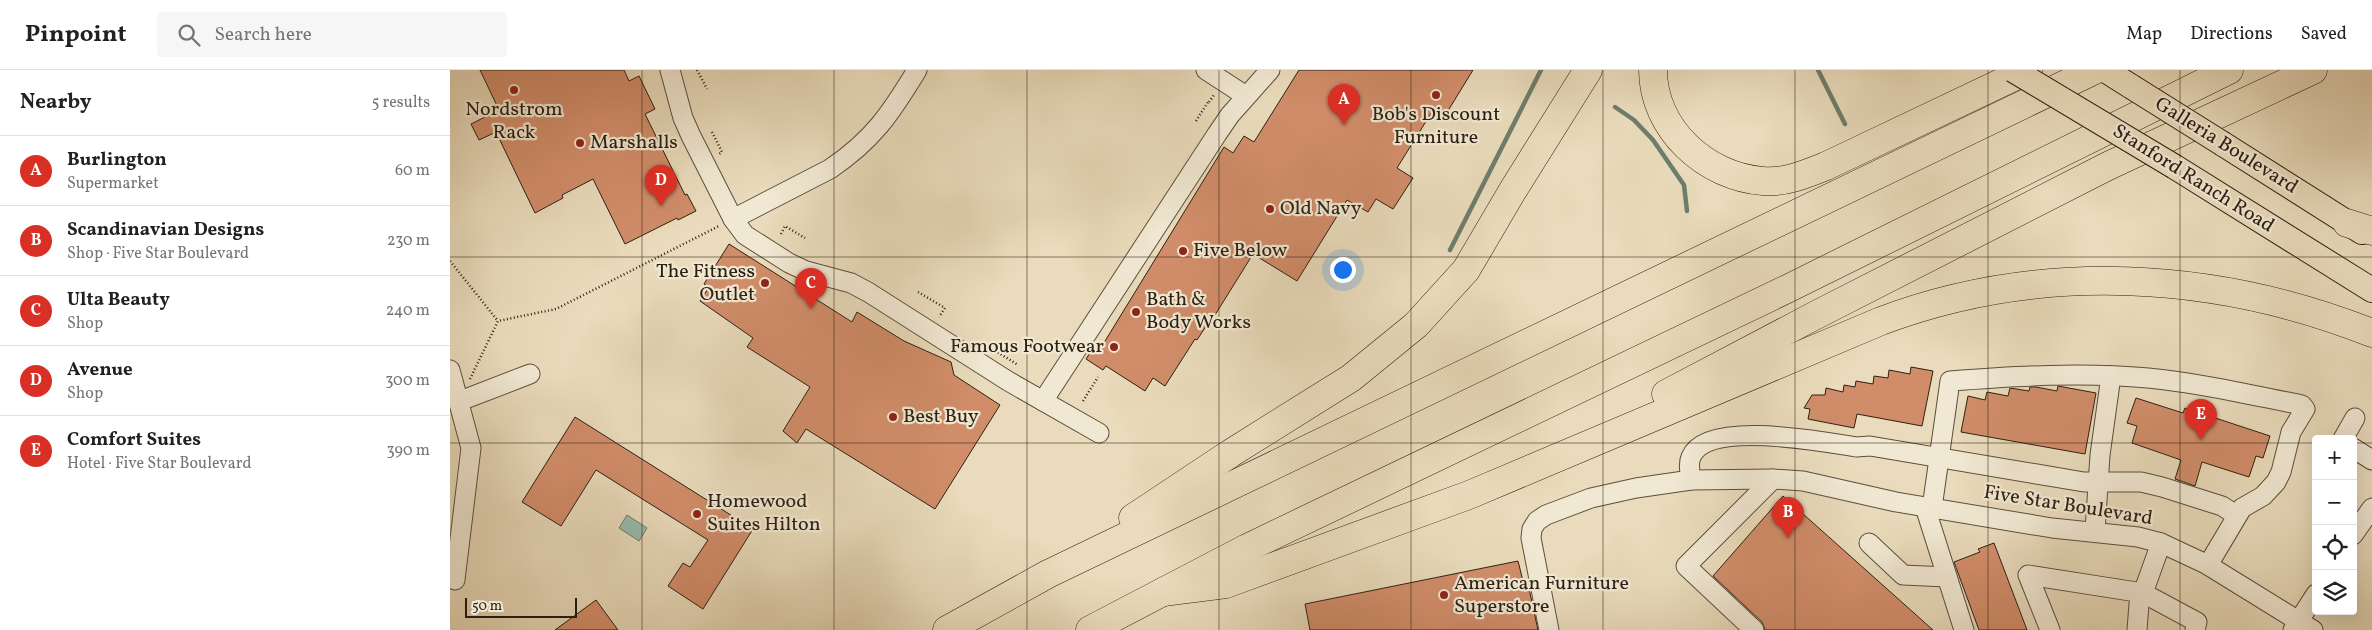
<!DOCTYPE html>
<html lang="en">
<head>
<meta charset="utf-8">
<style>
  body { margin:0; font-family:Vollkorn,serif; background:#f6f6f6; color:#202124 }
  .controls { position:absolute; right:15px; bottom:15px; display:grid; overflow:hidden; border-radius:5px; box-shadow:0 5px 20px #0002 }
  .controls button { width:45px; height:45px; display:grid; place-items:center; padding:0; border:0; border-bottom:1px solid #e0e0e0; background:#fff; color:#202124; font:25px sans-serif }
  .scale { position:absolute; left:15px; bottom:12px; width:112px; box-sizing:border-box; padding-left:5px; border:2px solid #2c2013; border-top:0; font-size:14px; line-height:18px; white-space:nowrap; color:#2c2013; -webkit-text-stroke:4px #f1e8d3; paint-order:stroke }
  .you { position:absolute; left:892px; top:199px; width:18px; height:18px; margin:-12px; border:4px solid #fff; border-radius:50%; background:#1a73e8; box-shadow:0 0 0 8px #1a73e833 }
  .badge { display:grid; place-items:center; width:32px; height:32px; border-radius:50%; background:#d93025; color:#fff; font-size:16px; font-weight:700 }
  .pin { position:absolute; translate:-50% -41px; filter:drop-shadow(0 1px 2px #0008) }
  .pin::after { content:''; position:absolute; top:26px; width:18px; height:15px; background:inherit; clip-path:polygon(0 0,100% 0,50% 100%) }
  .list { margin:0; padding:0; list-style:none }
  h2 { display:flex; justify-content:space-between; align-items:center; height:65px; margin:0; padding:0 20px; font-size:21px }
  h2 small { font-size:16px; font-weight:400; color:#757577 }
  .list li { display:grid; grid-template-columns:32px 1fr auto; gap:15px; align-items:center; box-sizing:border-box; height:70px; padding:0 20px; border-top:1px solid #e0e0e0 }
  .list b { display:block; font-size:19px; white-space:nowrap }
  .list p { margin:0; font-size:16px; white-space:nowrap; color:#757577 }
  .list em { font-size:16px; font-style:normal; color:#757577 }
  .icon { flex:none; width:28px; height:28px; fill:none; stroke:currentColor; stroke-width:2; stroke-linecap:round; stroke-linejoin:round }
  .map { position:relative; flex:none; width:1922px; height:560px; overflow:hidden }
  header { display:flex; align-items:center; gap:30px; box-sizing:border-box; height:70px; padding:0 25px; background:#fff; border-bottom:1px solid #e0e0e0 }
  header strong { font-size:24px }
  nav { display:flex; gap:28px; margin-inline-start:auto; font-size:18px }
  .search { width:350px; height:45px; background:#f6f6f6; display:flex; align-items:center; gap:12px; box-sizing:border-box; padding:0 18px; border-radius:5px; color:#757577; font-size:19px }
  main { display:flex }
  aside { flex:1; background:#fff }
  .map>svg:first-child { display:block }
</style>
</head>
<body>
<header>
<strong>Pinpoint</strong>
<div class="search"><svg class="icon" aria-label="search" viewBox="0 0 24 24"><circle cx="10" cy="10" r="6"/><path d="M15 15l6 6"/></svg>Search here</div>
<nav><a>Map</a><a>Directions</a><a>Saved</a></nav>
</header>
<main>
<aside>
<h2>Nearby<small>5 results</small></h2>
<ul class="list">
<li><span class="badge">A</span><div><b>Burlington</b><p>Supermarket</p></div><em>60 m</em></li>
<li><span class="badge">B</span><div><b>Scandinavian Designs</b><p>Shop · Five Star Boulevard</p></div><em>230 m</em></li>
<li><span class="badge">C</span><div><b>Ulta Beauty</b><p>Shop</p></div><em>240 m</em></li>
<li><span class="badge">D</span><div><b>Avenue</b><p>Shop</p></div><em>300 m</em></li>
<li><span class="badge">E</span><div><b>Comfort Suites</b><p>Hotel · Five Star Boulevard</p></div><em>390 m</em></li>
</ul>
</aside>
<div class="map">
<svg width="1922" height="560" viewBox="0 0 1922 560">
  <rect width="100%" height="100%" fill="#e9dbbb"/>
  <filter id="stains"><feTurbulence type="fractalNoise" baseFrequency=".004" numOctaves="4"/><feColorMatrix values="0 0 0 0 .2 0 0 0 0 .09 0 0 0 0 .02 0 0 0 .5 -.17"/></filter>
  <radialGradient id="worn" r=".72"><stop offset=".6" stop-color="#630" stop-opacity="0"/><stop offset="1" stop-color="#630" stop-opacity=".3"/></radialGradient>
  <polygon fill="#98bcab" stroke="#6d7e6e" points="177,445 197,458 189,471 169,458"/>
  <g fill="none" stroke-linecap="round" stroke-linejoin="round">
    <g stroke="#6d7e6e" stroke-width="4.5">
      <polyline points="1368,0 1395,54"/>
      <polyline points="1165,37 1184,50 1203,70 1234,115 1237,141"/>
      <polyline points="1000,180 1091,0"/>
    </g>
  </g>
  <g fill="#d18d6a" stroke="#2c2013">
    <polygon points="30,0 174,0 179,11 189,6 205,39 195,44 235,125 237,124 246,141 228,150 227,148 175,174 143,109 112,125 113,128 85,143 46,62 29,70 21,54 49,40"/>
    <polygon points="849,0 1023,0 996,44 985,37 947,98 963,108 943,139 926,129 918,142 897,130 847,211 803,184 765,245 764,244 747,270 745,269 715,316 703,308 695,321 656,296 653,300 636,289 647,272 652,276 774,77 783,83 794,66 804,72"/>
    <polygon points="279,174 402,252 407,242 454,271 501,292 504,305 550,335 485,439 356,359 347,373 333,361 360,317 297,277 303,268 250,231 259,217 254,214"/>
    <polygon points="1461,297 1483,301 1472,356 1407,344 1404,358 1358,349 1360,339 1354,338 1362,325 1375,325 1376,318 1393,322 1394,315 1405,317 1406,311 1423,314 1424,306 1438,308 1439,300 1460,304"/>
    <polygon points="1608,316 1646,323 1635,384 1511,362 1518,326 1535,330 1537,322 1558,326 1560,318 1579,321 1580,317 1586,317 1607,321"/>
    <polygon points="1686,328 1733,343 1735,338 1820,366 1813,388 1806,386 1799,407 1752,392 1745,416 1725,409 1731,390 1682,373 1687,356 1677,353"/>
    <polygon points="125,347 303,459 253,539 218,516 233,493 240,497 258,470 146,400 111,456 72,432"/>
    <polygon points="1333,426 1483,560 1315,560 1312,552 1263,506"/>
    <polygon points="1544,473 1577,560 1529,560 1504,492 1530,482 1528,479"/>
    <polygon points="1068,491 1074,515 1078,514 1088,560 860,560 855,534"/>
    <polygon points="146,530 168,560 105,560"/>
  </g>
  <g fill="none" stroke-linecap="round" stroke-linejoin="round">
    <g stroke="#5b4f3d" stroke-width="21">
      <g id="minor">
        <polyline points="220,0 233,48 241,66 283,149 295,165 339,193 356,201 401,213 418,222 558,311 649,363"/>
        <polyline points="756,0 796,26"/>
        <path d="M283,149L380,99C423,70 441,43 467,0"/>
        <polyline points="0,300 21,378 5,510"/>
        <polyline points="10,331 80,304"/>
        <polyline points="593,331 767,64 780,45 820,0"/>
        <polyline points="1893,369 1905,348"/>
        <polyline points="1903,378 1922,390"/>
        <path d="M1241,410C1240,402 1238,394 1241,387C1257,349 1374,372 1406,377L1420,376L1634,412H1691L1712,417L1772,436L1786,445"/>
        <polyline points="1475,437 1514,560"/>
        <path d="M1482,438L1500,311C1566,306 1632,302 1698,308C1750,313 1801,325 1852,335L1855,339L1841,362L1831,402L1826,412L1813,426L1792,438L1758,495"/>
        <polyline points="1645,461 1650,385 1661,306"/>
        <polyline points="1903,465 1922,438"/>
        <polyline points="1419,473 1453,505 1497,507"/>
        <polyline points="1099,560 1081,468 1082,459 1087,451 1096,445 1141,428 1186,418 1241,410 1323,409 1353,411 1446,432 1602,458 1688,467 1711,473 1756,494 1863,560"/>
        <polyline points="1304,560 1236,496 1323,409"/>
        <polyline points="1600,560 1578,505 1693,523 1747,552 1745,560"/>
        <polyline points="1687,560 1689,534 1711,473"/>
        <polyline points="1843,560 1866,524"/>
      </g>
    </g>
    <g stroke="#2c2013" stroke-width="26">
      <g id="major">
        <polyline points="1655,0 1682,17"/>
        <polyline points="1773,74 1912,162"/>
        <polyline points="1725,97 1922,220"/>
      </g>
    </g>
    <g stroke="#2c2013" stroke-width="29">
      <g id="highway">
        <path d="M1203,0C1203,59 1256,107 1313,111C1335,113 1356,104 1376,96L1578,0"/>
        <polyline points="1897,153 1922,161"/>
        <polyline points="1216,324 1366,245 1658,96 1863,0"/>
        <polyline points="683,448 781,383 901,308 966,255 1016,200 1063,120 1138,0"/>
        <path d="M713,522L776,514L1019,425L1431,251C1591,191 1765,201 1922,263"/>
        <polyline points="497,560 598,504 1645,0"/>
        <polyline points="640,560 797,478 1337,219 1779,0"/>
      </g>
    </g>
    <g stroke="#2c2013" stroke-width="2.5" stroke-dasharray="1 2.5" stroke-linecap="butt">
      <polyline points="247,0 257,19"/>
      <polyline points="759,32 764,25"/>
      <polyline points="746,51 758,32"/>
      <polyline points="262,62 272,82 269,84"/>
      <polyline points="331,164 335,156 355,168"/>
      <polyline points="0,191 48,251"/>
      <polyline points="468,222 495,238 489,247"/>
      <polyline points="533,273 568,295"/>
      <polyline points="20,309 48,251 106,239 269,156"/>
      <polyline points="633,331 648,307"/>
    </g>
    <use href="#minor" stroke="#f1e8d3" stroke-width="19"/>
    <use href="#major" stroke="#e9dbbb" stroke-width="24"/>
    <use href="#highway" stroke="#e9dbbb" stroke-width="28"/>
    <g stroke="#2c2013" stroke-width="26" stroke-linecap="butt">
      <g id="major-bridge">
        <polyline points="1563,0 1725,97"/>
        <polyline points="1682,17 1773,74"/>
      </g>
    </g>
    <use href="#major-bridge" stroke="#e9dbbb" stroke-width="24"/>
  </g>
  <path fill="none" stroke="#2c2013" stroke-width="1" stroke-opacity="0.55" d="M192,0V560M384,0V560M577,0V560M769,0V560M961,0V560M1153,0V560M1345,0V560M1538,0V560M1730,0V560M0,187H1922M0,373H1866M1903,373H1922"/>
  <g fill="#8f2418" stroke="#f1e8d3" stroke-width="2">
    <circle cx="64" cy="20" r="5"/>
    <circle cx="986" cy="25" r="5"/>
    <circle cx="130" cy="73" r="5"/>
    <circle cx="820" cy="139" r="5"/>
    <circle cx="733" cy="181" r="5"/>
    <circle cx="315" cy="213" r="5"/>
    <circle cx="686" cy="242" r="5"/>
    <circle cx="664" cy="277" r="5"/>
    <circle cx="443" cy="347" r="5"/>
    <circle cx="247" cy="444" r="5"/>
    <circle cx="994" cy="525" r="5"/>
  </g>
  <g text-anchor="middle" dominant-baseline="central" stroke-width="4.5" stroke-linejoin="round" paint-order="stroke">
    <g font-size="20" fill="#2c2013" stroke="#f1e8d3" text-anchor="start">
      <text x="64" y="40" text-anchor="middle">Nordstrom<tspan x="64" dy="23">Rack</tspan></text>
      <text x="986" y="45" text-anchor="middle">Bob's Discount<tspan x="986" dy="23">Furniture</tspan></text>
      <text x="140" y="73">Marshalls</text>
      <text x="830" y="139">Old Navy</text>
      <text x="743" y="181">Five Below</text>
      <text x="305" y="202" text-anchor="end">The Fitness<tspan x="305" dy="23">Outlet</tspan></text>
      <text x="696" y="230">Bath &amp;<tspan x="696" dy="23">Body Works</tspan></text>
      <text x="654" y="277" text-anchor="end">Famous Footwear</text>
      <text x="453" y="347">Best Buy</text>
      <text x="257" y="432">Homewood<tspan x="257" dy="23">Suites Hilton</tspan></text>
      <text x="1004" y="514">American Furniture<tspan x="1004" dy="23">Superstore</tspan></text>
    </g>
    <g font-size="20" fill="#2c2013" stroke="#f1e8d3">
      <text transform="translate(1776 76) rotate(32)">Galleria Boulevard</text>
      <text transform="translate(1743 109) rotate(32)">Stanford Ranch Road</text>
      <text transform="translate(1618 436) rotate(9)">Five Star Boulevard</text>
    </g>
  </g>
  <rect width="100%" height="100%" filter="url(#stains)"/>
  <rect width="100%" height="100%" fill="url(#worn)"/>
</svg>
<div class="controls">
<button>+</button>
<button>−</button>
<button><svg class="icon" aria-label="locate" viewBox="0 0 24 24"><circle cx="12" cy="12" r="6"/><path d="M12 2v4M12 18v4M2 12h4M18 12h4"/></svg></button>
<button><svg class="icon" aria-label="layers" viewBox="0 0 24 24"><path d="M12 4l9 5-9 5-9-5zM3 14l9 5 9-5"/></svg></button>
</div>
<div class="scale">50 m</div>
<div class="you"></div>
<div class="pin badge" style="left:894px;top:55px">A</div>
<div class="pin badge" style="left:1338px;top:468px">B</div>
<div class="pin badge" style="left:361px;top:239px">C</div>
<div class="pin badge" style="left:211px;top:136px">D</div>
<div class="pin badge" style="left:1751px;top:370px">E</div>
</div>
</main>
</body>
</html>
